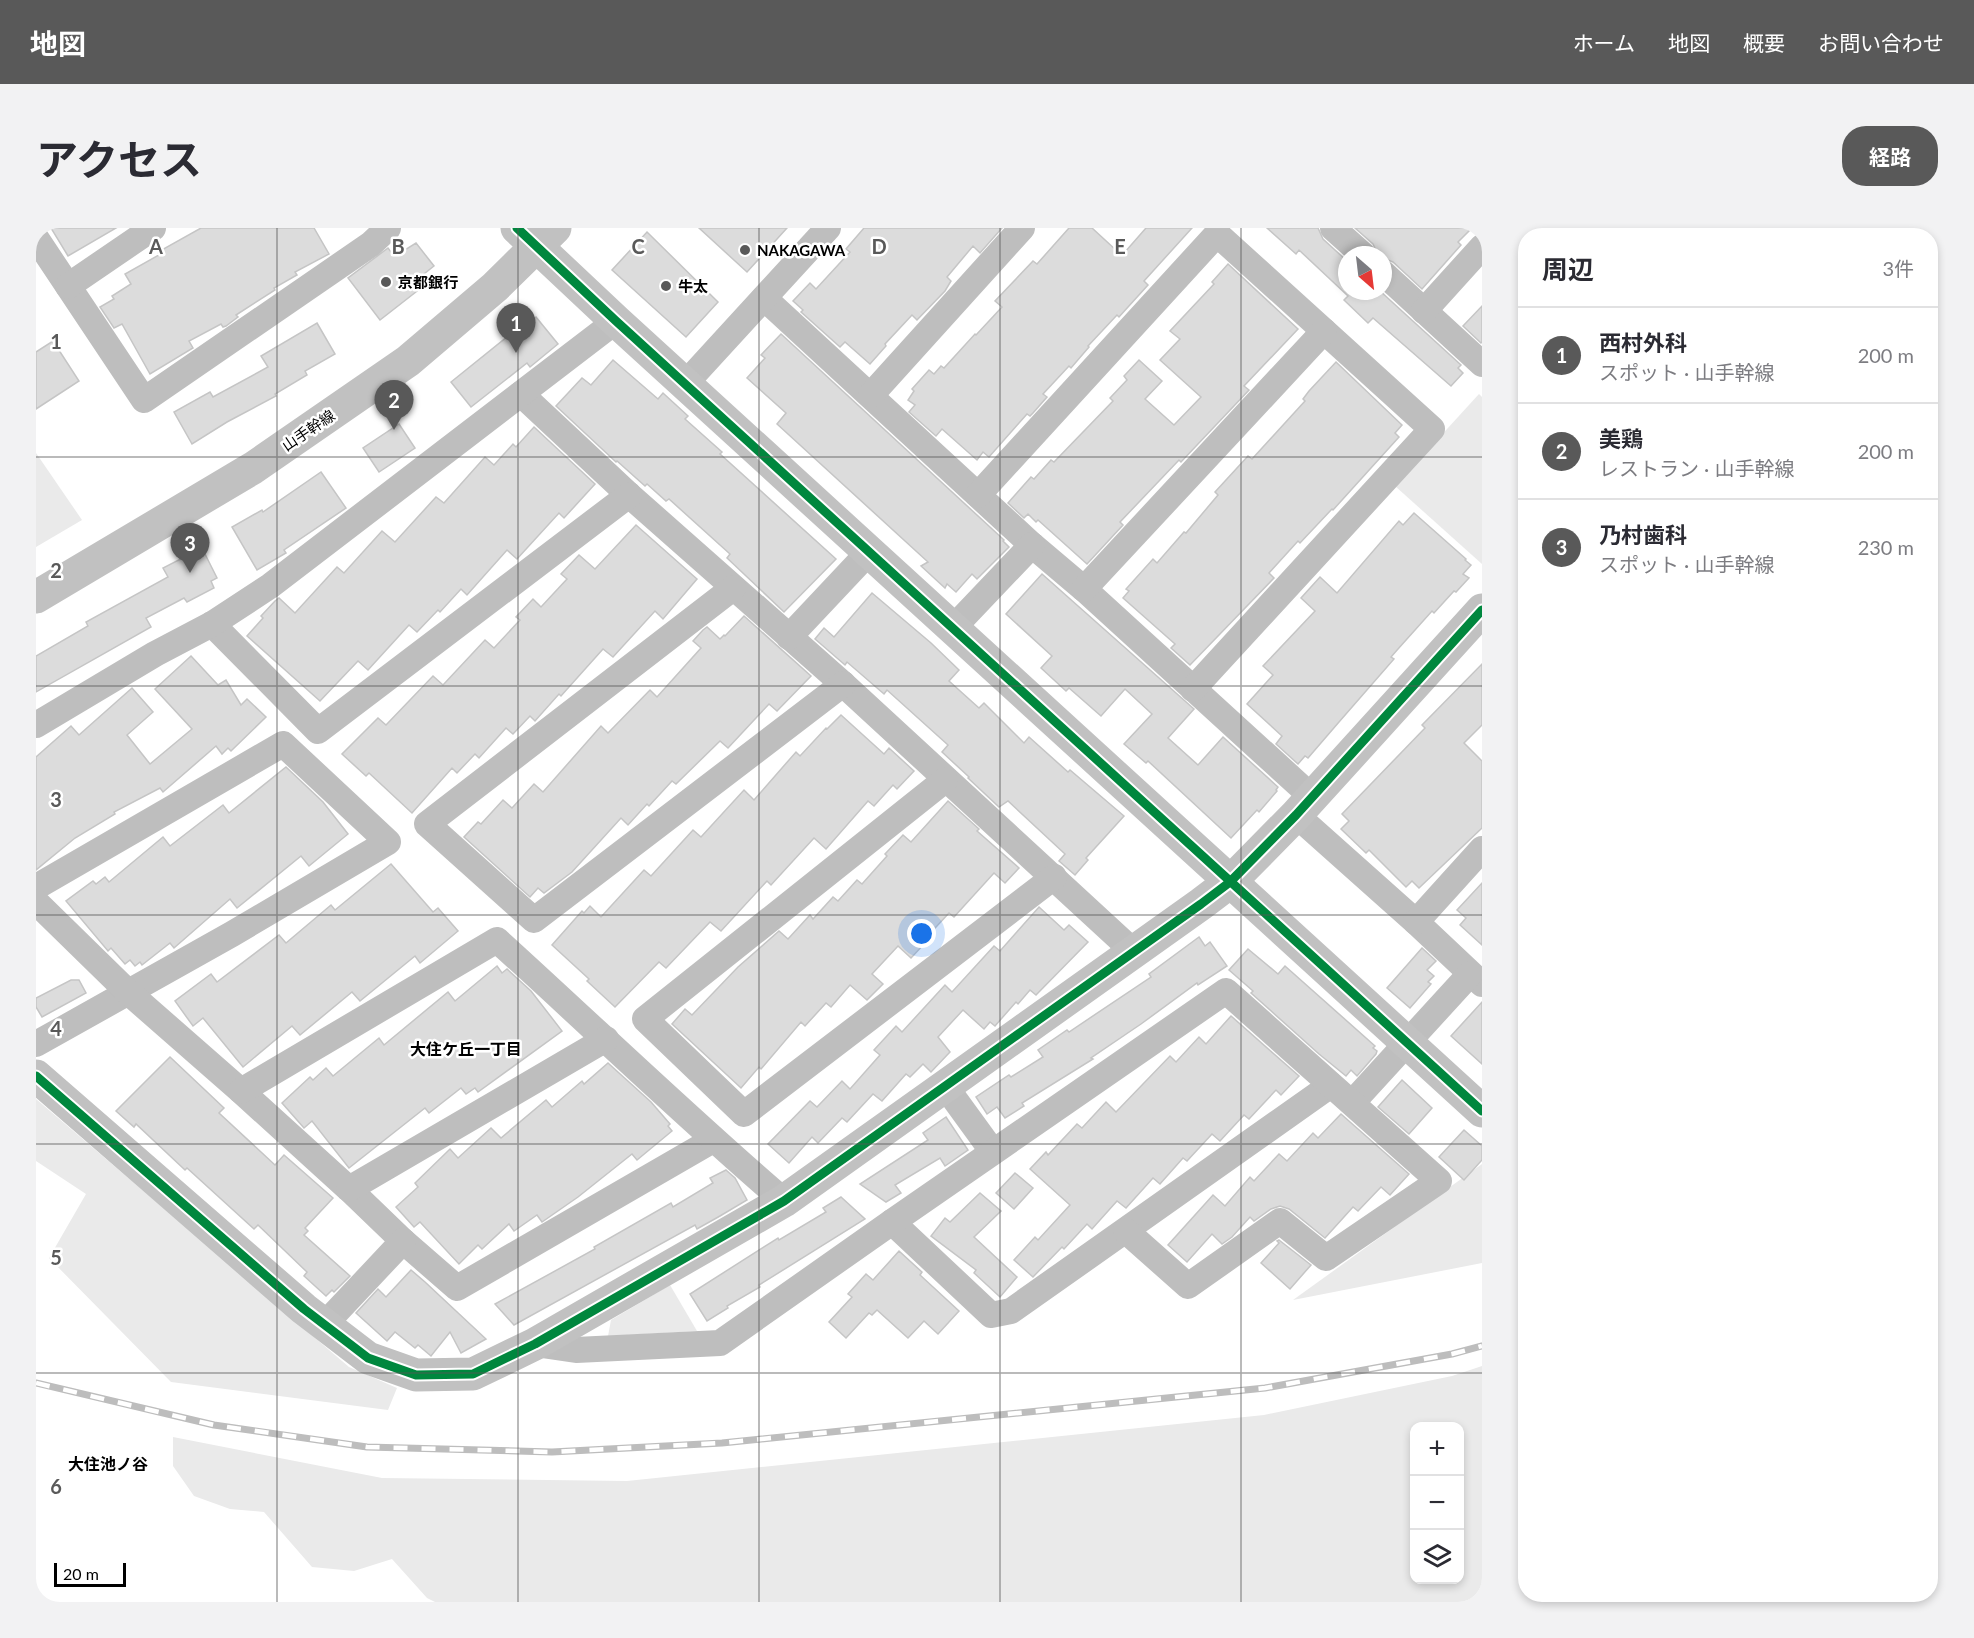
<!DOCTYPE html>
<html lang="ja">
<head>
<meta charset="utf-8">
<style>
  body { margin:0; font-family:Lato,"Noto Sans JP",sans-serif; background:#f2f2f3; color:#2b2b33 }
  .controls { position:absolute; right:18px; bottom:18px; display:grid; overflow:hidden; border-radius:12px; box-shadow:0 3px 9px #0003 }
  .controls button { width:54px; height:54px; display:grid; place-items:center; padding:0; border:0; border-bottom:2px solid #e1e1e2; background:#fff; color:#2b2b33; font:30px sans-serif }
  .compass { position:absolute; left:1302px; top:18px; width:54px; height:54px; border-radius:50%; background:#fff; box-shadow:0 3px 9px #0003; rotate:152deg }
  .scale { position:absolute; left:18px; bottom:15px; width:72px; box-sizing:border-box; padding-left:6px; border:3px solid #000; border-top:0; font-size:16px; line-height:21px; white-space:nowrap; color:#000; -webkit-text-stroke:4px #fff; paint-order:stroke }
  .you { position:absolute; left:886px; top:706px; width:21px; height:21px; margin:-15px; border:4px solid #fff; border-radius:50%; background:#1a73e8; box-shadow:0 0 0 9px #1a73e833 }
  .badge { display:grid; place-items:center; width:39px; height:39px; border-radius:50%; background:#595959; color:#fff; font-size:20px; font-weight:700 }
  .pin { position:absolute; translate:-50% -50px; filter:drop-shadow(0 2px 3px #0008) }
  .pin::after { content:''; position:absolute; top:32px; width:21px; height:18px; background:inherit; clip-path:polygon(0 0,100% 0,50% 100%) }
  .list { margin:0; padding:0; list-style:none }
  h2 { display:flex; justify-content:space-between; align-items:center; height:78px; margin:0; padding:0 24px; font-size:26px }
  h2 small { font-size:20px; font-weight:400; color:#7c7c81 }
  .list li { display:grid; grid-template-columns:39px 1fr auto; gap:18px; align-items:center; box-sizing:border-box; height:96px; padding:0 24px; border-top:2px solid #e1e1e2 }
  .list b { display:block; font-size:22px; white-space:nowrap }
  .list p { margin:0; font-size:20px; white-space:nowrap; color:#7c7c81 }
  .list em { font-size:20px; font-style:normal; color:#7c7c81 }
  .icon { flex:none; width:33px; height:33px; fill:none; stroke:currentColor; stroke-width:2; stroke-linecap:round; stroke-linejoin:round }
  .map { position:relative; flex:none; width:1446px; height:1374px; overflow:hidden; border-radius:24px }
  header { display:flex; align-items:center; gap:36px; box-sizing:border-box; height:84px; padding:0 30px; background:#595959; color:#fff }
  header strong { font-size:28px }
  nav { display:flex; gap:33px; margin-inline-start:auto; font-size:21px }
  .intro { display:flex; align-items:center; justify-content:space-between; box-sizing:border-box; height:144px; padding:0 36px }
  h1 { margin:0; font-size:42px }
  .button { padding:15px 27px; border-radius:24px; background:#595959; color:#fff; font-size:21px; font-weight:700 }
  main { display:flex; gap:36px; padding:0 36px }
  aside { flex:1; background:#fff; border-radius:24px; box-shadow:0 3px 9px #0003 }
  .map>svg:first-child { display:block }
</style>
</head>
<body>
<header>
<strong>地図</strong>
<nav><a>ホーム</a><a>地図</a><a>概要</a><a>お問い合わせ</a></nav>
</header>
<div class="intro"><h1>アクセス</h1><a class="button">経路</a></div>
<main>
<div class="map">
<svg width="1446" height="1374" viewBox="0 0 1446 1374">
  <rect width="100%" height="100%" fill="#fff"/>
  <g fill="#eaeaea" fill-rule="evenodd">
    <polygon points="1443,166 1446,169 1446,336 1359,258"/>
    <polygon points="0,225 46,292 0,319"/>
    <polygon points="0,871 313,1139 361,1160 352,1182 135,1154 13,1030 50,966 0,933"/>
    <polygon points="1446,936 1446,1035 1257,1072"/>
    <polygon points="634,1057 661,1103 572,1108 575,1092"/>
    <path d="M1446,1138V1374H399L391,1370L356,1331L318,1343L276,1339L228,1284L194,1281L158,1268L137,1238V1209L346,1250L591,1253L1228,1187L1416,1148ZM1378,1198H1424V1352H1378Z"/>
  </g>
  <g fill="#dcdcdc" stroke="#c5c5c5" stroke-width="1.5">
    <polygon points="15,0 80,0 32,28"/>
    <polygon points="165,0 278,0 293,26 259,44 261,47 238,60 239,62 200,87 202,89 190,98 187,99 185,96 153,113 157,120 114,146 86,96 78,100 64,79 78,71 76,68 95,56 89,46 123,27 122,24"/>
    <polygon points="663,0 751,0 711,44"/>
    <polygon points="828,0 966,0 944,25 937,18 911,49 915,53 909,63 881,92 876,87 849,116 850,118 834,136 809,114 804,119 765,84 767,82 757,73 774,55 780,61 814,24 810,21"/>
    <polygon points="1033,0 1056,0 1081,23 1084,20 1089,24 1110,0 1156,0 1108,53 1112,57 1083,89 1081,87 1052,118 1053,119 1035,140 1033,138 1007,166 1011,169 997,185 994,188 991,186 953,229 947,224 941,232 906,201 900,208 873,184 879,177 872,172 878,163 876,161 893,142 898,146 905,138 908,140 939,106 940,107 966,79 959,73 997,33 1001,36"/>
    <polygon points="1231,0 1282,0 1287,11 1311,33 1311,63 1344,63 1425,137 1422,140 1427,145 1415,158 1337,90 1332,95 1308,72 1312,68 1263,22 1260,26"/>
    <polygon points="1319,0 1436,0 1422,14 1425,17 1386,61 1357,34 1347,30 1347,27 1342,27 1337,16"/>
    <polygon points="611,4 682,74 650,109 576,42"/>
    <polygon points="380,15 398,38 388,46 391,50 382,57 385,60 344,92 312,50 352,20 355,24 365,17 369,22"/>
    <polygon points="1192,36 1262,101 1208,158 1213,162 1145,234 1143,232 1084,294 1087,297 1051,336 1002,292 1000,294 992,286 988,290 972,275 995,249 998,251 1015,232 1018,234 1077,173 1074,170 1091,152 1088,148 1103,132 1126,153 1109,171 1138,197 1165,169 1124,132 1144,111 1134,103 1178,56 1176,54"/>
    <polygon points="1446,78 1446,114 1445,115 1427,98"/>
    <polygon points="500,89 522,116 494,139 491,135 435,179 415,154 482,100 484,102"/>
    <polygon points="281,95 299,126 269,143 271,147 239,166 240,168 191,194 156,216 138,184 174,164 177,169 232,139 225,128"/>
    <polygon points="745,106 968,312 967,313 973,319 941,351 936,346 920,364 911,356 909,360 885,338 892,334 741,196 750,185 711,150 729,130 725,127"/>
    <polygon points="17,113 43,153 0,181 0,124"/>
    <polygon points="577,132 622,171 627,165 652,188 649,191 686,224 684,226 800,331 748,384 691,330 694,326 633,271 630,273 611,256 609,258 581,233 580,234 520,178 546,150 555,157"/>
    <polygon points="1300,134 1366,197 1359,205 1363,209 1297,282 1296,281 1264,315 1262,313 1233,345 1238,350 1154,437 1135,420 1139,416 1087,370 1093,363 1090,361 1117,331 1121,335 1148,304 1150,305 1182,267 1179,264 1212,228 1216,231 1269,173 1267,171 1273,163"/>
    <polygon points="363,196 379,220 343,244 327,220"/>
    <polygon points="498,199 559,256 528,290 523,285 481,331 471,322 431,367 425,361 404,384 402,382 381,404 373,397 332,442 322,433 284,473 211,408 227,390 225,388 239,373 243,370 259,385 301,339 308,345 346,303 359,314 400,269 408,275 449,229 458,237 477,216 480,219"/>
    <polygon points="285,244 310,280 248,322 250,325 221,342 196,299 226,282 227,284"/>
    <polygon points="1378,285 1430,331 1429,332 1435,337 1427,346 1433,350 1420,364 1418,363 1398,385 1396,383 1362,421 1355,429 1358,431 1303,494 1272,530 1269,528 1262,536 1240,516 1246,508 1211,476 1237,447 1227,438 1279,383 1265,370 1284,349 1301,365 1363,293 1367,297"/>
    <polygon points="600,297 661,351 627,391 619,383 577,429 567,421 525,468 523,466 499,493 494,488 477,506 470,500 443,530 439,526 421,545 416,540 376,585 333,545 330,548 306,526 342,490 350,497 397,448 407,457 449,412 458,420 484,392 480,389 497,371 505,379 531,351 525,346 543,327 559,341"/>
    <polygon points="166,320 181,350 175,353 178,360 151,374 148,370 110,390 115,399 0,464 0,428 52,398 50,394 132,349 127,340"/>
    <polygon points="1006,346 1158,481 1132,510 1162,537 1187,509 1242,559 1240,562 1241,563 1223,584 1221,582 1195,610 1112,533 1110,535 1088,516 1116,486 1089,461 1065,488 1033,460 1030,463 1005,440 1016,428 970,386"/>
    <polygon points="836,365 895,415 923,442 913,453 943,480 948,475 988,515 993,509 1032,544 1034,542 1088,588 1050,630 1052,632 1039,647 1023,633 1029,626 972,573 963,579 932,550 933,549 906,524 912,517 851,462 848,466 811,434 809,437 779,411 788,400 798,409"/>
    <polygon points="708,388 775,448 741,483 733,476 692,520 684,513 640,556 636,553 613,578 611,576 592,597 585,590 536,644 508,665 502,660 494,669 428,609 442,594 445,596 467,572 476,580 498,556 507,564 565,498 572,505 614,462 621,469 665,420 657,413 667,402 671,399 684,411 688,407 689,408"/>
    <polygon points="155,428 182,457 190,452 205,477 211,471 230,489 195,523 192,520 186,526 180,518 127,564 124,560 78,584 79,586 39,610 0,642 0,529 35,498 43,507 96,460 117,484 91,507 114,536 156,501 119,461"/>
    <polygon points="1446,436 1446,497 1428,515 1446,533 1446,600 1383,660 1376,653 1370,659 1333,622 1330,625 1305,601 1313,593 1306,586 1389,500 1386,497"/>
    <polygon points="805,487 848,526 853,520 878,543 861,561 857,557 838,578 832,573 790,621 778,610 735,657 731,653 685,703 674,694 630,740 623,734 579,779 551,753 553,751 516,717 546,683 548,685 554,678 565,689 608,642 615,648 657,602 665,609 708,562 718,572 760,524 764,528 790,500 791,501"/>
    <polygon points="250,539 287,574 312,606 273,638 265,628 201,680 194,671 138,720 134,715 106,737 104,734 99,738 94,732 89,736 75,720 72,723 30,673 57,653 60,656 69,649 73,654 127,609 134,618 187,577 193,585"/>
    <polygon points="912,573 943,601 941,603 983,640 969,655 958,645 918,689 913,685 887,713 889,715 875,730 862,718 836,746 847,756 831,772 814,757 795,779 790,775 769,798 765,794 725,841 723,839 705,860 636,796 649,781 656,787 702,739 743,703 752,711 774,687 777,691 797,669 802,673 821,652 826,656 851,628 849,626 867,607 875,614"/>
    <polygon points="355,636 397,684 402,680 422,703 384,735 379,728 324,773 316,764 264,807 256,798 207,839 167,790 157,798 139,773 175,746 181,754 243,707 250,715 295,677 299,682"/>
    <polygon points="1446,655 1446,717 1424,697 1430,690 1421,682"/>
    <polygon points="1003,679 1028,702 1033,697 1052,714 1000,767 994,762 982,776 980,774 959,798 954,794 948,801 927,782 902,809 914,824 895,844 887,836 874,849 870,846 846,873 837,866 811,894 806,890 782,915 776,909 753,935 732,916 774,873 781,879 806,853 814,861 844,827 838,822 860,798 866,804 909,757 916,764 958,718 964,723"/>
    <polygon points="1163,709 1169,718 1174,714 1191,738 1162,757 1161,755 1105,796 1055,830 1057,831 986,875 988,878 969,890 961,879 951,886 940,869 973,847 975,849 1007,829 1002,822 1031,802 1033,804 1115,749 1113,746"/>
    <polygon points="1386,720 1400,733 1391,742 1398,748 1392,754 1395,756 1374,780 1351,760"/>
    <polygon points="1212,721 1242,746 1249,738 1339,818 1337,820 1341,823 1340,826 1321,848 1315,842 1310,848 1283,826 1215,765 1217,763 1193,742"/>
    <polygon points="461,738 466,745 471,741 495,763 526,803 442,864 439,860 430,866 425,860 393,885 389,880 313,940 276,893 268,900 246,875 274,849 277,852 290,840 297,848 343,810 348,817 412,764 419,773"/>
    <polygon points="35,752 43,752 50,765 6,789 0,779 0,770"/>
    <polygon points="1446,774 1446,836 1415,808"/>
    <polygon points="1195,788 1263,848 1245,867 1240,862 1213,891 1208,887 1184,913 1176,906 1151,933 1147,930 1124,956 1117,950 1090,980 1081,973 1056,1001 1051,996 1028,1021 1026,1019 997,1049 978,1032 999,1009 1002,1012 1034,977 994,941 1010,924 1012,927 1041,896 1046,900 1070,874 1080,884 1134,828 1140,834 1163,809 1170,816"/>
    <polygon points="134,829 188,880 183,885 239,937 248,927 297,970 269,1000 272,1003 268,1007 314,1048 298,1064 296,1062 290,1068 268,1048 271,1044 222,997 218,1001 151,940 149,942 100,896 98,899 80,883"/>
    <polygon points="572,835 615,874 634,896 632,898 636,903 601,932 596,926 542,969 506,994 501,987 478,1003 473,996 446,1021 442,1017 423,1036 384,994 378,999 360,979 382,959 379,955 414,921 422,930 455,900 465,910 510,872 516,879 546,853 548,856"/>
    <polygon points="1366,852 1396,880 1373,906 1342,879"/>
    <polygon points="1305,886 1373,946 1354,967 1345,959 1322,983 1317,979 1289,1010 1253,981 1244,978 1235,981 1218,993 1214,989 1196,1009 1186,1016 1176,1006 1151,1034 1132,1017 1177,967 1189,978 1214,949 1218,953 1243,926 1251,933 1277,905 1282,910"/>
    <polygon points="910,889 932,922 909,938 904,930 859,957 865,965 850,974 824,956 892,912 887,905"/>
    <polygon points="1428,902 1446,918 1446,932 1428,952 1403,929"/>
    <polygon points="690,942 699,950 711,972 684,988 661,1001 659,997 478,1097 459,1076 559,1021 558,1019 635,975 637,979 677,955 674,950"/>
    <polygon points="979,945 997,960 978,981 960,965"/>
    <polygon points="944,965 965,983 938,1009 981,1049 964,1069 938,1045 940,1042 895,1008 909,990 914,994"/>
    <polygon points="805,969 829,991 723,1057 724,1059 691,1078 692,1080 671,1093 654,1066 742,1010 743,1012 790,984 787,980"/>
    <polygon points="1243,1012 1275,1037 1254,1061 1225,1035 1243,1015 1241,1013"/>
    <polygon points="863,1023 886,1044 884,1047 923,1083 902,1106 888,1093 872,1110 841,1082 836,1087 833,1085 810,1110 793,1094 816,1069 812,1066 830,1046 837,1052"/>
    <polygon points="375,1042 389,1054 450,1111 425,1125 414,1104 395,1128 382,1117 379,1120 359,1104 351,1113 320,1085 342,1061 350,1069"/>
  </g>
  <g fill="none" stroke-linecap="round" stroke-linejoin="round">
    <g stroke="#bebebe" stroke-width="26">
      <polyline points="1297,0 1327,27"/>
      <polyline points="0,10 108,172 335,16 352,0"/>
      <polyline points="1347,45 1446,136"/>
      <polyline points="32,58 117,0"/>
      <polyline points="728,70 996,317 1048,361 1276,569"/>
      <polyline points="1388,83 1446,19"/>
      <polyline points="649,156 792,0"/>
      <polyline points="485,166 593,267 807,456 1098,724"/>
      <polyline points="835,167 986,0"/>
      <polyline points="942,267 1181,6 1396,201 1157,461"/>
      <polyline points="697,360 391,596 498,692 807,456"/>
      <polyline points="1048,361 1288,103"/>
      <polyline points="176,396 282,503 593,267"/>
      <polyline points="917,400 996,317"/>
      <polyline points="753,409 833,324"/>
      <polyline points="0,497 119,426 176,396 234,358 580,93"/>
      <polyline points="909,552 609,791 708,886 1018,649"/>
      <polyline points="1260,587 1380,694 1446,756"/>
      <polyline points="0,659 247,516 352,614 196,706 0,816"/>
      <polyline points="0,674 92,764 205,863 313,961 367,1013 421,1060 677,912"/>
      <polyline points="1380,694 1446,621"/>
      <polyline points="909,858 957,924"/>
      <path d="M205,863L461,712C557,799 650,889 748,973"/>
      <polyline points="1316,875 1434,746"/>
      <polyline points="313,961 570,811"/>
      <polyline points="856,994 955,1087 975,1083 1295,857"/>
      <polyline points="288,1097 367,1013"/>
      <polyline points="499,1116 540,1122 684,1115 856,994 1190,763 1403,953 1290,1030 1244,993 1152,1058 1090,1003"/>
    </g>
    <g stroke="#c1c1c1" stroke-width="33">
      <polyline points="481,0 580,93 1446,883"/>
      <polyline points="0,369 217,240 372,133 459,59 519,0"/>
      <polyline points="0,848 268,1081 332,1130 380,1147 437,1146 499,1116 748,973 1165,676 1194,654 1260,587 1446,382"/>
    </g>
    <g stroke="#bdbdbd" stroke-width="7">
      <polyline id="rail" points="0,1155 178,1197 331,1219 516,1224 686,1215 1229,1160 1416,1126 1446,1118"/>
    </g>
    <use href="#rail" stroke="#fff" stroke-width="4.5" stroke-dasharray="14" stroke-linecap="butt"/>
    <g stroke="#fff" stroke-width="13">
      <g id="cycleway">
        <polyline points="481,0 580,93 1446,883"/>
        <polyline points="0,848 268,1081 332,1130 380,1147 437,1146 499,1116 748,973 1165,676 1194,654 1260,587 1446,382"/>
      </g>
    </g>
    <use href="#cycleway" stroke="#00873e" stroke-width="9"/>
  </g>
  <path fill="none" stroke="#595959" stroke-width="1.5" stroke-opacity="0.55" d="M241,0V1374M482,0V1374M723,0V1374M964,0V1374M1205,0V1374M0,229H1446M0,458H1446M0,687H1446M0,916H1446M0,1145H1446"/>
  <g fill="#595959" stroke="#fff" stroke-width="2">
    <circle cx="709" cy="22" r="6"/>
    <circle cx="350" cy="54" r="6"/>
    <circle cx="630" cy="58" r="6"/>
  </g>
  <g text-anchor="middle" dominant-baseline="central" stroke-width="5" stroke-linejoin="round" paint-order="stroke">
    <g font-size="15" font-weight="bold" fill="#000" stroke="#fff" text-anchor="start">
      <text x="721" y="22">NAKAGAWA</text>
      <text x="362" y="54">京都銀行</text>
      <text x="642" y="58">牛太</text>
    </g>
    <g font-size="15" fill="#000" stroke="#fff">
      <text transform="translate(272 202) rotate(-34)">山手幹線</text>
    </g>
    <g font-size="16" font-weight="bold" fill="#000" stroke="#fff">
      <text x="430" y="820">大住ケ丘一丁目</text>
      <text x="72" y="1235">大住池ノ谷</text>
    </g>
  </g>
  <g font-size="20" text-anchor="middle" font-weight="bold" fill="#595959" stroke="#fff" stroke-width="5" stroke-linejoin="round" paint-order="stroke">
    <text x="120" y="26">A</text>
    <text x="362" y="26">B</text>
    <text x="602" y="26">C</text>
    <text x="843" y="26">D</text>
    <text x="1084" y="26">E</text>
    <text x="20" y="121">1</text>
    <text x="20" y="350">2</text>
    <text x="20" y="579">3</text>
    <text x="20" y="808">4</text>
    <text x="20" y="1037">5</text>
    <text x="20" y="1266">6</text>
  </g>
</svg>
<div class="controls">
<button>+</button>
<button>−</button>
<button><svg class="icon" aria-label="layers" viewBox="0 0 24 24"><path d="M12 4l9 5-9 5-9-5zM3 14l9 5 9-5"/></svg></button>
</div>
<svg class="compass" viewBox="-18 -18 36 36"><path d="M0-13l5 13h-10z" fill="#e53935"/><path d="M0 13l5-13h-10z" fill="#7c7c81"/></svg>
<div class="scale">20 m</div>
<div class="you"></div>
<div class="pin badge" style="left:480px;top:125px">1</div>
<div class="pin badge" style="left:358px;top:202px">2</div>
<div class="pin badge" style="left:154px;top:345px">3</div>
</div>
<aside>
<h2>周辺<small>3件</small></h2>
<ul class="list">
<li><span class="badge">1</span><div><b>西村外科</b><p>スポット · 山手幹線</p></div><em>200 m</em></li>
<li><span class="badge">2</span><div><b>美鶏</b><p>レストラン · 山手幹線</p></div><em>200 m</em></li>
<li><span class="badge">3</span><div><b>乃村歯科</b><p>スポット · 山手幹線</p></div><em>230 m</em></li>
</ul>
</aside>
</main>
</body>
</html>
